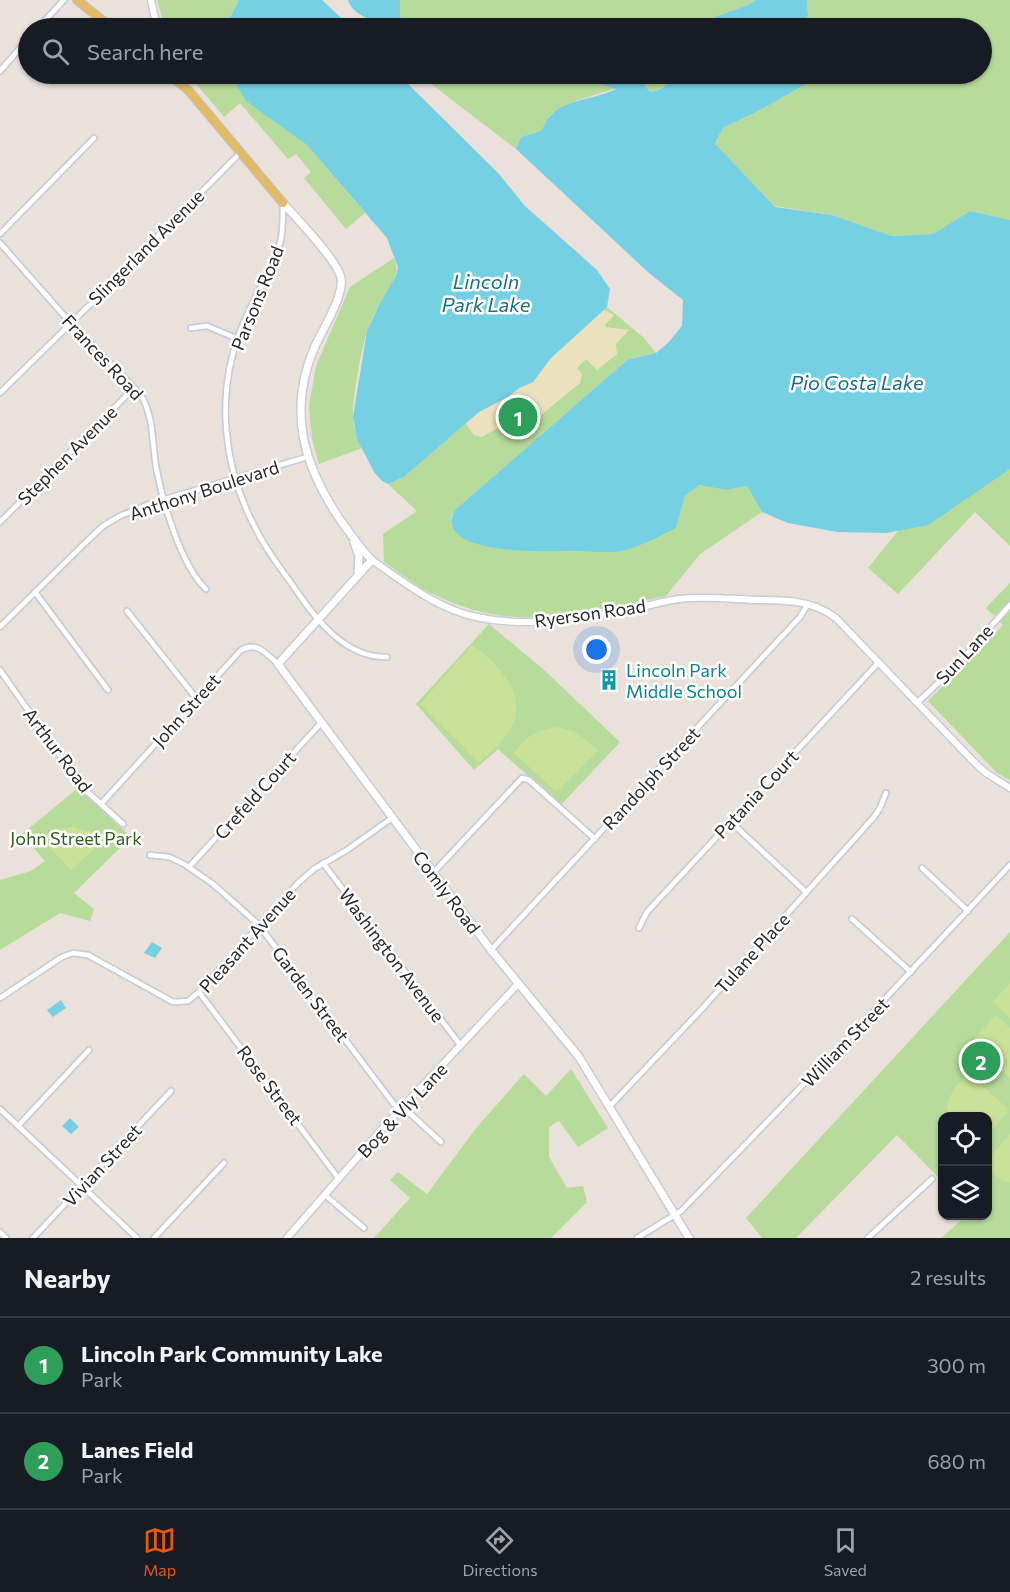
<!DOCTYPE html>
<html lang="en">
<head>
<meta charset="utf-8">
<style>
  body { margin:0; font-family:Commissioner,sans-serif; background:#242831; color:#f1f3f6 }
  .controls { position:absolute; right:18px; bottom:18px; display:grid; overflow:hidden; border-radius:12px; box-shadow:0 2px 4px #0004 }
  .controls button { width:54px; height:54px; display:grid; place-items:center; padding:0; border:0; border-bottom:2px solid #363941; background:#171b24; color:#f1f3f6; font:30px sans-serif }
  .you { position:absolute; left:597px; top:650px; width:21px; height:21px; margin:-15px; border:4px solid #fff; border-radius:50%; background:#1a73e8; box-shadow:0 0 0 9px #1a73e833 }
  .badge { display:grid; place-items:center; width:39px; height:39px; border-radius:50%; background:#ea580c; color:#fff; font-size:20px; font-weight:700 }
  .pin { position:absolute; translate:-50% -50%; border:3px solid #fff; box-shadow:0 2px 6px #0006 }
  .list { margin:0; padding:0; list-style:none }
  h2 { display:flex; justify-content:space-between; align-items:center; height:78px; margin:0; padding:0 24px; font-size:26px }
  h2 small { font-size:20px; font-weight:400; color:#9ea1a6 }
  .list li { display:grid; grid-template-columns:39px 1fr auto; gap:18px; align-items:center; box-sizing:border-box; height:96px; padding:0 24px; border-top:2px solid #363941 }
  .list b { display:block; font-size:22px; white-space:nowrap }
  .list p { margin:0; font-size:20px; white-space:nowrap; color:#9ea1a6 }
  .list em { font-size:20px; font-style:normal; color:#9ea1a6 }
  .icon { flex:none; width:33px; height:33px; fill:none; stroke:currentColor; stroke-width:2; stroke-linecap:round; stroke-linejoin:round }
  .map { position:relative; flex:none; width:1010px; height:1238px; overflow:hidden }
  .search { position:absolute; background:#171b24; box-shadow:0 2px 4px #0004; left:18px; right:18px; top:18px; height:66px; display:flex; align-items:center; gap:15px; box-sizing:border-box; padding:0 21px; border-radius:33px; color:#9ea1a6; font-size:22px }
  .sheet { height:270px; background:#171b24 }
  nav { display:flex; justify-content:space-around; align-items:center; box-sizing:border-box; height:84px; border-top:2px solid #363941; background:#171b24; font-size:16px; color:#9ea1a6 }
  nav a { display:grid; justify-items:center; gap:3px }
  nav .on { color:#ea580c }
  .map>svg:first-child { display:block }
</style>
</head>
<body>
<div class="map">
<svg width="1010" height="1238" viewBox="0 0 1010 1238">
  <rect width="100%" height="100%" fill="#e9e1da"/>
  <g fill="#b7db9b">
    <polygon points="157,0 239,0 225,28 165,28"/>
    <path d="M400,0H756C742,11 711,13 704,28H409L400,16Z"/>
    <polygon points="807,0 1010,0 1010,220 970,211 933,234 892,236 832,215 774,206 715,145 723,128 760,110 810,82 817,74 982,74 982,28 871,28 871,26 836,22 830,28 800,28 808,16"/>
    <polygon points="188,74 230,74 246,100 307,145 365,213 346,229 304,178 311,172 296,154 288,159 240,103 224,117"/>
    <polygon points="421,74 599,74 601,84 617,88 578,100 551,114 541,131 521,137 516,149 439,90"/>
    <polygon points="647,74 697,74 690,84 668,84 659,90 650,92 642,82"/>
    <path d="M394,258C402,277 389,288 380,304C375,311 371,321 368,329C362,345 352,399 353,417C353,427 357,438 362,448L319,464L312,439L309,405L316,366L350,287Z"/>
    <path d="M607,307L644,338L656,353L627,360L455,510L451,518L676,528L685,496L699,485L726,490L747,486L762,512L700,554L666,596C614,606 544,625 491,614C470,610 450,602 430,593C414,585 399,572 384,562L383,534L417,511L388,484L404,477L479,412L550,359Z"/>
    <polygon points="1010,435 1010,546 975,512 898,594 868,568 898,531"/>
    <polygon points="1010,583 1010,780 997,773 928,701 1003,625 986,608"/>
    <polygon points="489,624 543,669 620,742 561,805 498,749 474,770 416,704"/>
    <polygon points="78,788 131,837 74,893 94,909 90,921 60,913 0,950 0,880 31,871 45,861 22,834"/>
    <polygon points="1010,932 1010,1238 941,1238 966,1216 988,1216 988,1116 942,1116 942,1181 897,1135 796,1238 762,1238 746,1218"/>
    <polygon points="571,1069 608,1128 578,1147 559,1121 549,1127 549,1157 567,1188 583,1186 587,1202 551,1238 374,1238 410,1198 390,1180 398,1172 427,1194 477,1127 524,1074 546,1096"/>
  </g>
  <polygon fill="#ece1bf" points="604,310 614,315 605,325 606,327 629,330 616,344 617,354 597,370 586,359 577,368 582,374 580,383 518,434 508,422 482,437 474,435 465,423 479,412 509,396 519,388 533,382 550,359"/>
  <g fill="#c9e297">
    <path d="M472,645C499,664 532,697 508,733C500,745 490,753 479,763L420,704Z"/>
    <path d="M557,727L576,732L598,750L558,791L554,790L514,753C527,735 536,731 557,727Z"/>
    <path d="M73,827L95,833L103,841L71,870L42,839C52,831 60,828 73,827Z"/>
    <polygon points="1010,983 1010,1018 993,1002"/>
    <polygon points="996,1015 1010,1028 1010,1078 970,1043"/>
    <path d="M969,1074L1007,1108V1113L988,1135V1116H947C946,1098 954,1085 969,1074Z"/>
    <path d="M1010,1134V1183C998,1179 988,1173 988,1159Z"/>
  </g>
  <g fill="#75d0e3">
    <polygon points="239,0 322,0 352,28 225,28"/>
    <path d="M348,0H400V16L409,28C392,29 352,18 348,0Z"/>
    <path d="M756,0H807L808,16L800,28H704C710,13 742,11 756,0Z"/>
    <polygon points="869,19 871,28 830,28 836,22"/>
    <polygon points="230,74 398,74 499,174 525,206 597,270 610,289 607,307 550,359 533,382 519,388 509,396 479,412 404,477 388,484 382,481 374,472 357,439 353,417 367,331 379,305 396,276 398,267 387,238 307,145 246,101"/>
    <path d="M599,74H647L642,82L650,92L659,90L668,84H690L697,74H817L810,82L760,110L723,128L715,144L775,207L832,215L892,236L933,234L970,211L1010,220V469L928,525L886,533L837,532L788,523L762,512L747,486L726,490L699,485L685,496L676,528C660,536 643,545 626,550C611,554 591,551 575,551C552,551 431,557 455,510L627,360L656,353L668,343L682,326L683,300L649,273L516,149L521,137L541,131C544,126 547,119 551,115C566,99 597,99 616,89L601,84Z"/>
    <polygon points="152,942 162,948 155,958 144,953"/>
    <polygon points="61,1000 66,1008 53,1017 47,1010"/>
    <polygon points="70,1118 79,1127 71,1134 62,1126"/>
  </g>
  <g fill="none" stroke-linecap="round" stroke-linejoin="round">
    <g stroke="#c9cdd8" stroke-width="8">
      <g id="minor">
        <polyline points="38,28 64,0"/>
        <polyline points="0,71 28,39"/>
        <path d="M283,203C283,214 283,228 281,239C274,268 255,295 244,322C214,391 222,468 258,533C268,553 283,571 296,590C316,620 346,658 387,657"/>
        <polyline points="0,234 94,138"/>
        <path d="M0,243L68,320L141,395C154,418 152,442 156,467C162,500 181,566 206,589"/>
        <polyline points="191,328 207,326 238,339"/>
        <polyline points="0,393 110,285 241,152"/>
        <polyline points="0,522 134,388"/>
        <polyline points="35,592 108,690"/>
        <polyline points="127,611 196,698"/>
        <polyline points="0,627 84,544 103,526 120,516 152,503 307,457"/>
        <polyline points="0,670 82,787 123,824"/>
        <polyline points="918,702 953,669 1010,605"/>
        <path d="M101,804L240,651C255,640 266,653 278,664"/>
        <polyline points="731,822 806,892"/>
        <polyline points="150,855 169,857 184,864 213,884 258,924 399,1111"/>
        <polyline points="323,863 461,1046"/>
        <polyline points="189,867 321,723"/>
        <polyline points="922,868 968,911"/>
        <polyline points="433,873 522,778 529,780 595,839"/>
        <polyline points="852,919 911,972"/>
        <polyline points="639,928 647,912 878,663"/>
        <polyline points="491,950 800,617 808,604"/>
        <polyline points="199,992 339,1179"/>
        <polyline points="0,998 62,957 73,953 88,955 173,1002 188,1001 199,992 298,883 314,869 347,850 392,818"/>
        <polyline points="403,1107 441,1142"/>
        <polyline points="609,1107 700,1011 874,817 880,808 886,793"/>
        <polyline points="0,1109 137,1238"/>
        <polyline points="18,1126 89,1050"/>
        <polyline points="325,1195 364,1228"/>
        <polyline points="0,1232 6,1238"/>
        <polyline points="33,1238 171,1091"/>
        <polyline points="154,1238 224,1163"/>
        <polyline points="637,1238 681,1211 855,1031 1010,865"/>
        <polyline points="868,1238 932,1179"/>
      </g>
    </g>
    <g stroke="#c9cdd8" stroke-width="9">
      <g id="tertiary">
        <polyline points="151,0 157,28"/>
        <polyline points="177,74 183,84"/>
        <path d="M372,560C403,582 438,609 476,617C527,628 580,619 630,610C647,606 663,601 679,599C705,596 731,599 757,600C786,600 812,600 836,618L974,762L986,773L1010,788"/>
        <polyline points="287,1238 383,1128 518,984"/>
      </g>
    </g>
    <g stroke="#c9cdd8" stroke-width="10">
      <g id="secondary">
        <path d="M283,203C296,218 338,261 341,278C344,296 323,329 315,346C287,410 303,465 341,521C351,534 360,549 372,560L278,664L491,950L579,1057L689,1238"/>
        <polyline points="354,542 359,556 358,572"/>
      </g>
    </g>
    <g stroke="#c3c3c3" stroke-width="10">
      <g id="primary">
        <polyline points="77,0 112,28"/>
        <polyline points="169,74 189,91 283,203"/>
      </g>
    </g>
    <use href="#minor" stroke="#fff" stroke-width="4.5"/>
    <use href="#tertiary" stroke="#fff" stroke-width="6"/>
    <use href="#secondary" stroke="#fff" stroke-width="7"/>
    <use href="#primary" stroke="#e3ba65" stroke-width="8"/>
  </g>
  <defs>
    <g id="building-bare" transform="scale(1.62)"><path d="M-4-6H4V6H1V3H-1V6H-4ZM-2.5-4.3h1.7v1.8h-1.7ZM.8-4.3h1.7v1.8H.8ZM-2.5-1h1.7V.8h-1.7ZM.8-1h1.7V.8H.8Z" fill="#0f9aa8" stroke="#fff" stroke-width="2.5" paint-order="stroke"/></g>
  </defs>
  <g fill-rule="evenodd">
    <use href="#building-bare" x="609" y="680"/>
  </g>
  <g text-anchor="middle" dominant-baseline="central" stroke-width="5" stroke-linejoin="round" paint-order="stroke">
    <g font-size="18" fill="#282828" stroke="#fff">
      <text transform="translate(146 247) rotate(-45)">Slingerland Avenue</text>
      <text transform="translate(257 298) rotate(-68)">Parsons Road</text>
      <text transform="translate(103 357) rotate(47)">Frances Road</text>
      <text transform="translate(67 455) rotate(-45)">Stephen Avenue</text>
      <text transform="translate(204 490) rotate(-18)">Anthony Boulevard</text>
      <text transform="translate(590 613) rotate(-8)">Ryerson Road</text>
      <text transform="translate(964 654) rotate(-47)">Sun Lane</text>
      <text transform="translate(186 710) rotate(-48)">John Street</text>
      <text transform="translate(58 750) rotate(53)">Arthur Road</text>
      <text transform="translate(651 778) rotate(-47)">Randolph Street</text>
      <text transform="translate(756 794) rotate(-47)">Patania Court</text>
      <text transform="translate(255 795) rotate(-48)">Crefeld Court</text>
      <text transform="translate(447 892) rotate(53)">Comly Road</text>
      <text transform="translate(247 940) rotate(-48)">Pleasant Avenue</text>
      <text transform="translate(752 953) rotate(-48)">Tulane Place</text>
      <text transform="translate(392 955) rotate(53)">Washington Avenue</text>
      <text transform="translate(311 994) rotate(53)">Garden Street</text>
      <text transform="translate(845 1042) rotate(-46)">William Street</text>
      <text transform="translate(270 1085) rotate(53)">Rose Street</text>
      <text transform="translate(402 1110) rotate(-47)">Bog &amp; Vly Lane</text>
      <text transform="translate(102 1165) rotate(-47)">Vivian Street</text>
    </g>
    <g font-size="18" fill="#0d838f" stroke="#fff" text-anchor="start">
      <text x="626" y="670">Lincoln Park<tspan x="626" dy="21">Middle School</tspan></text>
    </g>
    <g font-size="18" fill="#325d1f" stroke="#fff">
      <text x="76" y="838">John Street Park</text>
    </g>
    <g font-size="20" font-style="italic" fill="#186e8b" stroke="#fff">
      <text x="486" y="281">Lincoln<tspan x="486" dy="23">Park Lake</tspan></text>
      <text x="857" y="382">Pio Costa Lake</text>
    </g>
  </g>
</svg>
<div class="controls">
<button><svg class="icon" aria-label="locate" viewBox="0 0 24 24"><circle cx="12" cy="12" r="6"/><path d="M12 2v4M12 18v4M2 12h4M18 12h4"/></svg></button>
<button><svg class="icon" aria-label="layers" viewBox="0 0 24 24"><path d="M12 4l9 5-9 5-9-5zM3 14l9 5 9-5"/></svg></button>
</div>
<div class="you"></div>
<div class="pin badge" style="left:518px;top:417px;background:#2e9e5b">1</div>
<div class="pin badge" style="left:981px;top:1061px;background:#2e9e5b">2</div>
<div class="search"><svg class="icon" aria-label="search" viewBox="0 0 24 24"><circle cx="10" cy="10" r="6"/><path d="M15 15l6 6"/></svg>Search here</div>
</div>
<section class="sheet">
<h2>Nearby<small>2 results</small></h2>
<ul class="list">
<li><span class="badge" style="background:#2e9e5b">1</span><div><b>Lincoln Park Community Lake</b><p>Park</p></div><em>300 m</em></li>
<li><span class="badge" style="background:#2e9e5b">2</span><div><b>Lanes Field</b><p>Park</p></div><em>680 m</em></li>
</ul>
</section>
<nav>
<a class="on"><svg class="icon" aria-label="map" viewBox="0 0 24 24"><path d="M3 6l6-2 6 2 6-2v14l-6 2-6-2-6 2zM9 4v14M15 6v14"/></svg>Map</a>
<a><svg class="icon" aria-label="directions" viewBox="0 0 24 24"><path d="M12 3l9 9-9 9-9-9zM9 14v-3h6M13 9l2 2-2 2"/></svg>Directions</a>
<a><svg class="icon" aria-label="saved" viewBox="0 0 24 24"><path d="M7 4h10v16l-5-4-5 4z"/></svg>Saved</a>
</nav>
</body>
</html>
